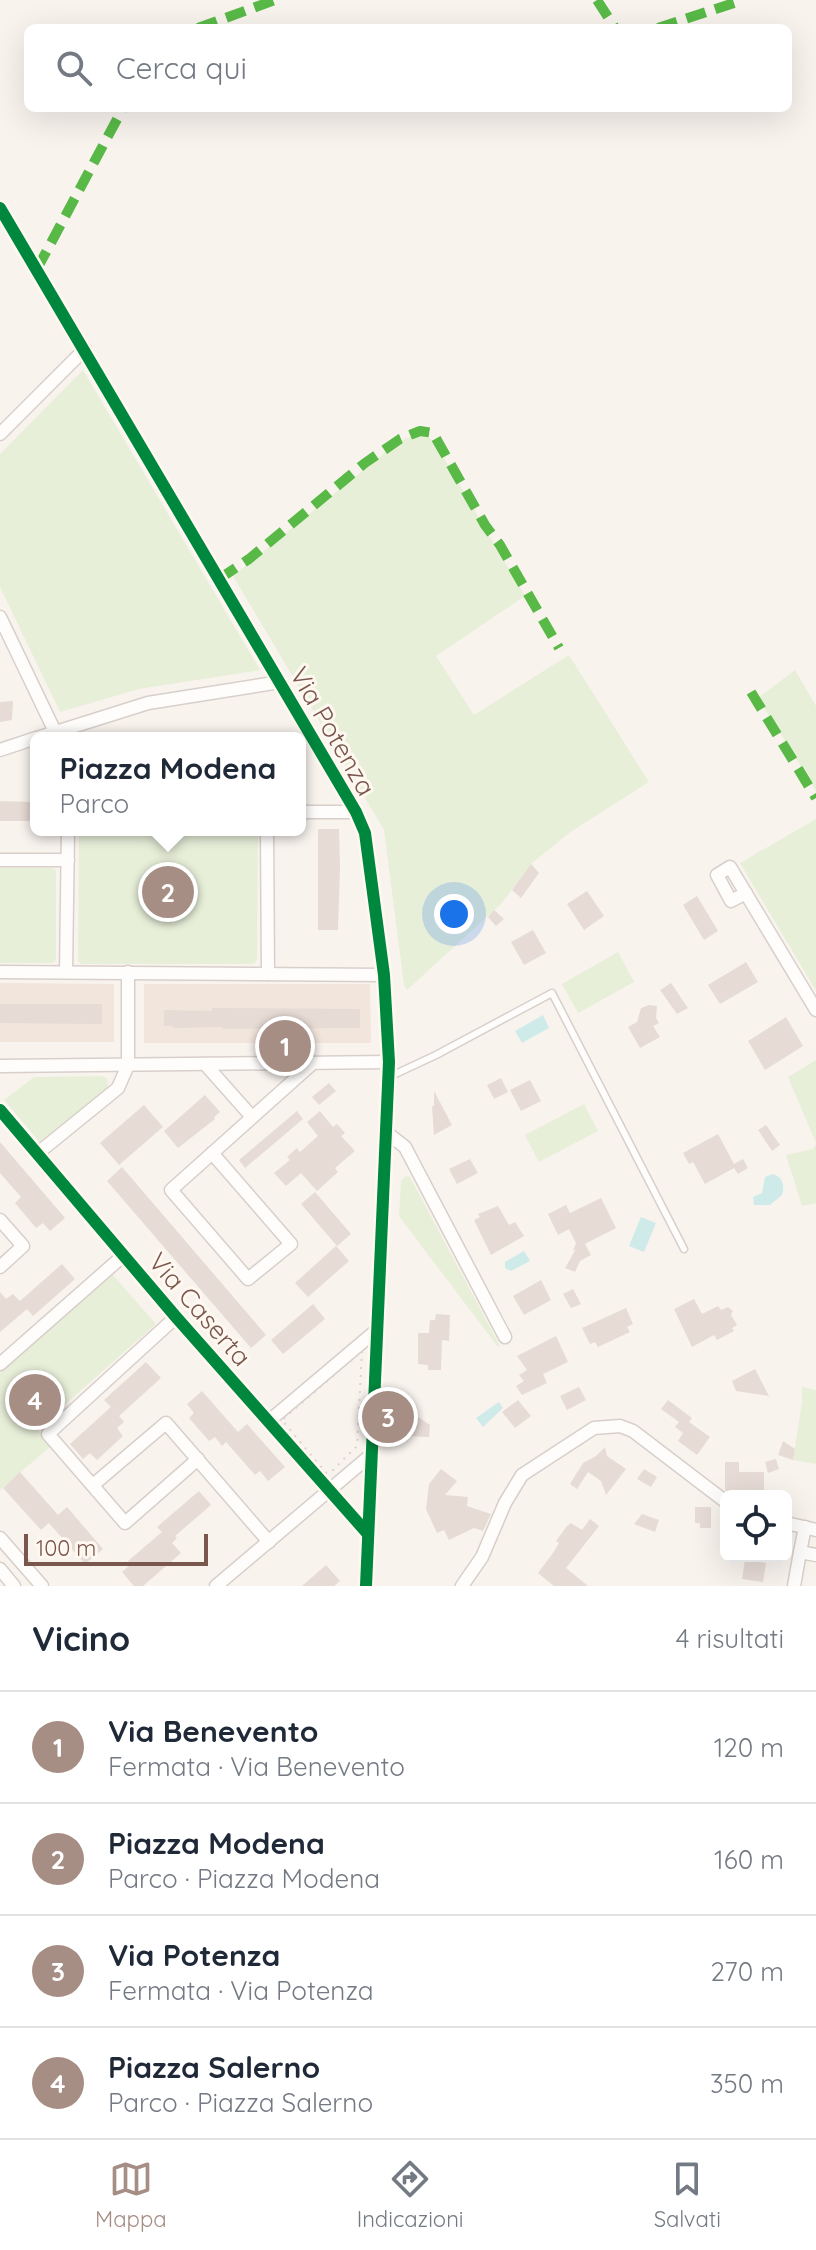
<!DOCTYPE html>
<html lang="it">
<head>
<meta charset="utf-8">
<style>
  body { margin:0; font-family:Quicksand,sans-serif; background:#f6f6f7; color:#1f2937 }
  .controls { position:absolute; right:24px; bottom:24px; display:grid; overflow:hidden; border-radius:12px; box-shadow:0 8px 32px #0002 }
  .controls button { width:72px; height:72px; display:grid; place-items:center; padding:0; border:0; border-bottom:2px solid #e0e1e3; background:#fff; color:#1f2937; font:40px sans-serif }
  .scale { position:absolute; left:24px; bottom:20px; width:184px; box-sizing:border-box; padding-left:8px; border:4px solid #79574c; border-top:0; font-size:22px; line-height:28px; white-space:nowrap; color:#79574c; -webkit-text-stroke:6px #fff8f1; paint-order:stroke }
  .you { position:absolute; left:454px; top:914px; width:28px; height:28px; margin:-20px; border:6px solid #fff; border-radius:50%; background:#1a73e8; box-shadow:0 0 0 12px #1a73e833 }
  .badge { display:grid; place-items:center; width:52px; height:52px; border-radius:50%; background:#a68e85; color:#fff; font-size:26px; font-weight:700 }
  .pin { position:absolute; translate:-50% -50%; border:4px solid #fff; box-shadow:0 2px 8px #0006 }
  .popup { position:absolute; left:30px; top:732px; width:276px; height:104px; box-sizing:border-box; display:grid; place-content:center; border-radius:12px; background:#fff; filter:drop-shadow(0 2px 6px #0005); font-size:26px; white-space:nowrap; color:#747a83 }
  .popup b { font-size:30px; color:#1f2937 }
  .popup::after { content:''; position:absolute; left:50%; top:100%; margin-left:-16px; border:16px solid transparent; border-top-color:#fff }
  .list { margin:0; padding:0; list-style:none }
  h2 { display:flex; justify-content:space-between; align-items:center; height:104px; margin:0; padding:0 32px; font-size:34px }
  h2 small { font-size:26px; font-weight:400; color:#747a83 }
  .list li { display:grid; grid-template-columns:52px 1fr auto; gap:24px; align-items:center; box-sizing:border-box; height:112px; padding:0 32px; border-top:2px solid #e0e1e3 }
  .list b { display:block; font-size:30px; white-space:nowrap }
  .list p { margin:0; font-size:26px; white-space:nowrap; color:#747a83 }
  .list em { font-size:26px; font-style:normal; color:#747a83 }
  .icon { flex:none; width:44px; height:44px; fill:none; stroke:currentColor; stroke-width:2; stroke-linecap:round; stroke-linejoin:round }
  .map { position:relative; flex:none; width:816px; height:1586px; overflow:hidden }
  .search { position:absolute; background:#fff; box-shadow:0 8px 32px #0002; left:24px; right:24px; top:24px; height:88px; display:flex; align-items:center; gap:20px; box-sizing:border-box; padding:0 28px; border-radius:12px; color:#747a83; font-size:30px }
  .sheet { height:552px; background:#fff }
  nav { display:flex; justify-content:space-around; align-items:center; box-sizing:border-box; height:112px; border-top:2px solid #e0e1e3; background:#fff; font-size:22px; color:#747a83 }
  nav a { display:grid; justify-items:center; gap:4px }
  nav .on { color:#a68e85 }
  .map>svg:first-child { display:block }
</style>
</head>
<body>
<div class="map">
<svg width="816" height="1586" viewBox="0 0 816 1586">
  <rect width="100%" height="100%" fill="#f9f3ee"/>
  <g fill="#f2e5dc">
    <polygon points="0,983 114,984 114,1042 0,1042"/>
    <polygon points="144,984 370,984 371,1043 144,1043"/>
  </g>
  <g fill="#e8efd9">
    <polygon points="83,370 260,670 139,689 60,712 0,587 0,454"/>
    <polygon points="414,435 427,436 434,441 525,596 436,656 474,715 569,655 649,782 569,833 531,864 501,904 407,990 404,985 384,830 233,576 398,442"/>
    <polygon points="795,670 816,706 816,791 758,698"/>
    <polygon points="816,819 816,991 740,863"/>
    <polygon points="79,830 258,830 257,960 254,964 81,964 78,961"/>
    <polygon points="0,868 54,868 56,871 56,960 53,963 0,963"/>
    <polygon points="618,952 634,982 578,1013 562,984"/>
    <polygon points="816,1060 816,1143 788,1077"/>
    <polygon points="101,1076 107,1078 108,1088 42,1145 4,1100 34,1077"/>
    <polygon points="584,1104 598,1131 539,1162 525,1135"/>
    <polygon points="816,1144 816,1203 802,1206 786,1155 813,1149"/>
    <polygon points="406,1176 410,1177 500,1346 498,1347 399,1216 401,1181"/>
    <polygon points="111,1273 156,1324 37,1429 51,1446 0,1490 0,1371"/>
    <polygon points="802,1387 816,1390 816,1464 793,1460 802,1402"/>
  </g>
  <g fill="#cfebe9">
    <polygon points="543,1015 549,1028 522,1043 515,1031"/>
    <path d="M773,1174C783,1177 785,1186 782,1195L770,1205H754L753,1197L762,1193L765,1177Z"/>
    <polygon points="641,1217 656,1223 644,1252 629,1246"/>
    <polygon points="524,1251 530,1261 511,1271 505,1268 505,1262"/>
    <polygon points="499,1402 503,1408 483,1427 476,1418"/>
  </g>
  <g fill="#e6dbd5">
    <polygon points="13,701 12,720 0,722 0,702"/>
    <polygon points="0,801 32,802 32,821 0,821"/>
    <polygon points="318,829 339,829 340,868 338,930 318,930"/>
    <polygon points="531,864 539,873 521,898 512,890"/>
    <polygon points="587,891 604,916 584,930 567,904"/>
    <polygon points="697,896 718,931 704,940 683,905"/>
    <polygon points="494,910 504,919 496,926 488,917"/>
    <polygon points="533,930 546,953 524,965 511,942"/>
    <polygon points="746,962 758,982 720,1004 708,985"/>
    <polygon points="671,983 688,1008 677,1014 660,990"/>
    <polygon points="0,1004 102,1004 102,1024 0,1023"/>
    <polygon points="649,1005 657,1006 656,1018 659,1023 653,1026 660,1037 640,1048 628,1027 637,1022 641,1008"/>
    <polygon points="212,1008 360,1009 360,1028 223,1029 223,1027 173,1028 173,1026 164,1026 164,1010 212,1011"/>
    <polygon points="786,1017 803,1046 765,1070 748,1041"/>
    <polygon points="501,1078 508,1092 494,1099 487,1085"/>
    <polygon points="530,1080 541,1101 521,1111 510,1090"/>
    <polygon points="329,1083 336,1091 319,1105 312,1097"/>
    <polygon points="434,1091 452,1125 434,1135 432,1106 434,1106"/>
    <polygon points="205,1095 220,1112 214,1117 215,1119 178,1148 164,1131"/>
    <polygon points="144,1105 163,1127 119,1165 100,1143"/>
    <polygon points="297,1111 303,1119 245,1168 239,1160"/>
    <polygon points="320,1111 333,1127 337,1124 345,1133 341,1136 355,1151 335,1168 338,1172 317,1191 301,1173 286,1186 274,1173 290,1160 287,1157 297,1148 300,1152 318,1136 307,1122"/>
    <polygon points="766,1125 780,1145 772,1151 758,1130"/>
    <polygon points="718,1134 734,1164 743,1159 748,1168 738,1174 734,1168 705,1184 693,1162 689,1164 683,1153"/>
    <polygon points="0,1142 65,1218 50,1231 43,1223 36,1228 15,1203 21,1197 0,1173"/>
    <polygon points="470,1159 478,1173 457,1184 449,1169"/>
    <polygon points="122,1167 266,1335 251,1348 107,1181"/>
    <polygon points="315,1192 351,1234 337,1246 301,1204"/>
    <polygon points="601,1198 616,1228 585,1244 591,1255 580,1261 575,1272 565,1268 576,1249 573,1251 576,1243 569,1229 558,1235 548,1214 566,1205 570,1213"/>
    <polygon points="498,1206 509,1225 515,1222 524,1236 491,1255 474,1220 480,1217 478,1214"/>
    <polygon points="336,1246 349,1261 308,1297 295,1283"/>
    <polygon points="62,1264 75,1279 33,1316 27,1309 0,1332 0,1292 6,1299 13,1294 20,1301"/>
    <polygon points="541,1280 551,1300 524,1315 513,1296"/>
    <polygon points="573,1289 581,1304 571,1308 563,1294"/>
    <polygon points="694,1299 702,1314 718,1306 721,1310 728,1307 733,1311 731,1315 737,1325 732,1328 734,1331 717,1340 714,1335 692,1347 674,1309"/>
    <polygon points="313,1304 325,1319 283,1354 271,1340"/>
    <polygon points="626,1308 633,1324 627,1327 630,1332 598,1347 595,1342 590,1344 582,1328"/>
    <polygon points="436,1314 450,1315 449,1341 442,1340 441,1370 428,1370 428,1365 418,1364 418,1333 429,1333 430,1320 435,1320"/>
    <polygon points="556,1336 568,1362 543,1374 547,1383 522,1395 516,1386 524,1381 519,1375 527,1370 517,1356"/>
    <polygon points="146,1362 161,1378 119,1416 124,1422 117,1428 123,1436 97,1460 90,1453 83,1459 70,1444 111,1407 104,1400"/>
    <polygon points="755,1369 769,1396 736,1391 732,1381"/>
    <polygon points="579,1387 586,1400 567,1410 560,1396"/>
    <polygon points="202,1391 238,1432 247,1424 285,1467 268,1481 260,1471 255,1475 226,1442 222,1446 215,1437 209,1441 189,1418 194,1413 187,1404"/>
    <polygon points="518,1400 531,1416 515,1428 502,1412"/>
    <polygon points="668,1400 692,1418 689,1422 710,1437 697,1455 678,1441 683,1433 675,1427 679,1422 661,1409"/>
    <polygon points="406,1409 430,1425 429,1437 404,1436"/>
    <polygon points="783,1441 795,1449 793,1460 778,1455"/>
    <polygon points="605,1447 607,1456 626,1469 606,1495 601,1481 588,1472 577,1489 570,1484 583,1463 596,1456"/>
    <polygon points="776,1459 779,1469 768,1473 765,1462"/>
    <polygon points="725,1462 739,1462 739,1472 764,1472 764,1493 762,1496 735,1496 725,1490"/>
    <polygon points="441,1469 457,1481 445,1495 468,1497 467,1506 491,1514 483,1531 474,1528 449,1540 444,1530 437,1533 426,1509 429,1484"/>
    <polygon points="644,1469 657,1477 651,1487 637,1479"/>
    <polygon points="20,1472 58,1515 67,1507 103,1549 85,1564 49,1523 41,1530 3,1488"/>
    <polygon points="199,1491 211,1505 175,1536 177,1538 172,1543 181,1553 143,1586 134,1586 122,1572 131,1564 128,1561 162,1532 157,1527"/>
    <polygon points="695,1507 711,1507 711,1528 700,1528 700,1523 695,1523"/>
    <polygon points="642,1514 659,1520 655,1532 634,1524"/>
    <polygon points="590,1519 599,1526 566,1568 588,1586 554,1586 538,1573 553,1553 559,1543 556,1541 567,1526 571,1523 582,1530"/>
    <polygon points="745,1559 766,1563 763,1582 742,1579"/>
    <polygon points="326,1565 340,1581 334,1586 302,1586"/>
  </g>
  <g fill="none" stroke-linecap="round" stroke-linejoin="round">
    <g stroke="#d8cfca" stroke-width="9">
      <polyline id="service" points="389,1077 436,1055 552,993 684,1249"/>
    </g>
    <g stroke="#d8cfca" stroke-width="15">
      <g id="minor">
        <polyline points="0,208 356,812 365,833 384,975 389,1062 366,1586"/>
        <polyline points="0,434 85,349"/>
        <polyline points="0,617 58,738"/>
        <polyline points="37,738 148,703 280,682"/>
        <polyline points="0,750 36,738"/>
        <polyline points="300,812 356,812"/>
        <polyline points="267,830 268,974"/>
        <polyline points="0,860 68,860"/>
        <polyline points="746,893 731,901 717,875 730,867 816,1010"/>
        <polyline points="0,972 384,975"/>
        <polyline points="66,972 68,830"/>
        <polyline points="205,1064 252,1117"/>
        <polyline points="0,1066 389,1062"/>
        <polyline points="0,1110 176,1317 368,1534"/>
        <polyline points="387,1133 405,1147 505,1337"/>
        <polyline points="38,1153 118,1088 128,1065 128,972"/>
        <polyline points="212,1153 291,1244 248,1279 171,1190 313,1063"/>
        <polyline points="0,1220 23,1246 0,1267"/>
        <polyline points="176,1317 48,1434 125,1523 198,1459"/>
        <polyline points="0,1364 124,1255"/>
        <polyline points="269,1421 378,1329"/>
        <polyline points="93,1485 166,1423 269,1542"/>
        <polyline points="786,1523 816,1530"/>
        <polyline points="805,1527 800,1552 816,1555"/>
        <polyline points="0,1538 42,1586"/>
        <polyline points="0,1569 14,1586"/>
        <polyline points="216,1586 372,1454"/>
        <polyline points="462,1586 482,1557 505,1503 522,1475 594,1428 620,1426 633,1431 726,1502"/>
        <polyline points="794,1586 800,1552"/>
      </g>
    </g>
    <polygon stroke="#dbd1cf" stroke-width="2" stroke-dasharray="2 6" stroke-linecap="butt" points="362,1351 357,1446 331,1472 326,1473 282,1420"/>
    <use href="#service" stroke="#fefdfc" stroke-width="6"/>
    <use href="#minor" stroke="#fefdfc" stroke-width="12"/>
    <g stroke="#58b947" stroke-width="10" stroke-dasharray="20 10" stroke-linecap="butt">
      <polyline points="597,0 615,28"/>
      <polyline points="198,28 275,0"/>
      <polyline points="658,28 743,0"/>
      <polyline points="37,269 123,108"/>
      <polyline points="219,579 249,559 365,463 400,439 420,431 433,433 485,525 500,545 559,648"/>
      <polyline points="751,692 816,798"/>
    </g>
    <g stroke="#fff8f1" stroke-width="17">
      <g id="cycleway">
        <polyline points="0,208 356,812 365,833 384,975 389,1062 366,1586"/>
        <polyline points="0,1110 176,1317 368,1534"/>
      </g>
    </g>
    <use href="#cycleway" stroke="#00873e" stroke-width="12"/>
  </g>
  <g text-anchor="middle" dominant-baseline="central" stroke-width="6" stroke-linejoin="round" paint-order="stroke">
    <g font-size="26" fill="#79574c" stroke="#fff8f1">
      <text transform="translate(333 731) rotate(60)">Via Potenza</text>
      <text transform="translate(200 1309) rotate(49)">Via Caserta</text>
    </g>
  </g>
</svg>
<div class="controls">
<button><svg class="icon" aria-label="locate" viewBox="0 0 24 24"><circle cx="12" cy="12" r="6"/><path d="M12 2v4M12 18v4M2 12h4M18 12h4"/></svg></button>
</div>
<div class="scale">100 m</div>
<div class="you"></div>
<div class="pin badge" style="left:285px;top:1046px">1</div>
<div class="pin badge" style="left:168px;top:892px">2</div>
<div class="popup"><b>Piazza Modena</b>Parco</div>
<div class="pin badge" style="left:388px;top:1417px">3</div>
<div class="pin badge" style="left:35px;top:1400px">4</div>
<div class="search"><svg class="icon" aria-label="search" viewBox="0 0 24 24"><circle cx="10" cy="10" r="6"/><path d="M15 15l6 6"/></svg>Cerca qui</div>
</div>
<section class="sheet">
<h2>Vicino<small>4 risultati</small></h2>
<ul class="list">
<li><span class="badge">1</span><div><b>Via Benevento</b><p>Fermata · Via Benevento</p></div><em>120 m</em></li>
<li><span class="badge">2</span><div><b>Piazza Modena</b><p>Parco · Piazza Modena</p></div><em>160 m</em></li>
<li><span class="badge">3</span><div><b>Via Potenza</b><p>Fermata · Via Potenza</p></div><em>270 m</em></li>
<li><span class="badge">4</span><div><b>Piazza Salerno</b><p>Parco · Piazza Salerno</p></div><em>350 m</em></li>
</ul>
</section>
<nav>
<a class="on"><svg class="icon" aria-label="map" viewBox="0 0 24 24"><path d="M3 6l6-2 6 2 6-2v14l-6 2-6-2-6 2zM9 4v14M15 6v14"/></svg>Mappa</a>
<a><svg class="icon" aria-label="directions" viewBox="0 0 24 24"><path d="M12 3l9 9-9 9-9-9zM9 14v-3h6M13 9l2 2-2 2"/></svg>Indicazioni</a>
<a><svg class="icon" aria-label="saved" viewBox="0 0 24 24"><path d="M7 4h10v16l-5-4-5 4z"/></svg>Salvati</a>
</nav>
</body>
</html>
